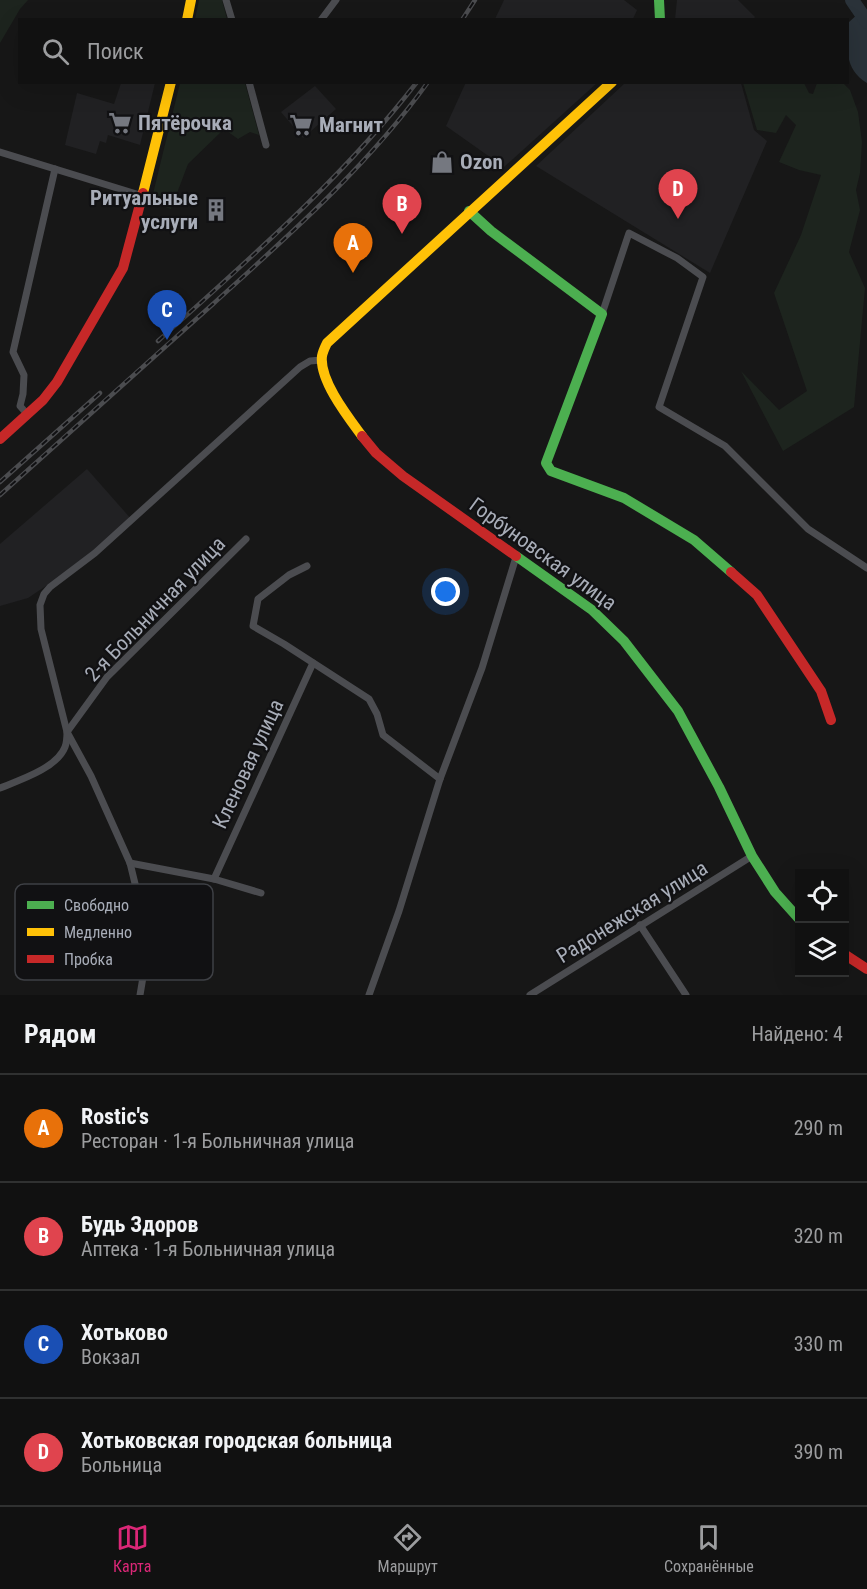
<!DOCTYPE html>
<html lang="ru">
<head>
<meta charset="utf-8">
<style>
  body { margin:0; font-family:"Roboto Condensed",sans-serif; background:#1a1a1a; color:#f1f3f6 }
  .controls { position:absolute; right:18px; bottom:18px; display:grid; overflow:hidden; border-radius:0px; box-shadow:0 6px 24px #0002 }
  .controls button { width:54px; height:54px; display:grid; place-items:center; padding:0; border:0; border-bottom:2px solid #303131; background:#111; color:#f1f3f6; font:30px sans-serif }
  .you { position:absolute; left:446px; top:592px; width:21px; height:21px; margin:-15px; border:4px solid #fff; border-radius:50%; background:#1a73e8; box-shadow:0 0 0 9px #1a73e833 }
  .badge { display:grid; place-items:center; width:39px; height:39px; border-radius:50%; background:#db2777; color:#fff; font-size:20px; font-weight:700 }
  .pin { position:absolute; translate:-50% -50px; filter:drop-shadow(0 2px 3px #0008) }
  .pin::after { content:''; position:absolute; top:32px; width:21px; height:18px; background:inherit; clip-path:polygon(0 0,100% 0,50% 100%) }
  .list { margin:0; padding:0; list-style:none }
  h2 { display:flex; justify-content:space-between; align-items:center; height:78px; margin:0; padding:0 24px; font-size:26px }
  h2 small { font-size:20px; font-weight:400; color:#9c9d9f }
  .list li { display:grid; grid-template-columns:39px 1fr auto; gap:18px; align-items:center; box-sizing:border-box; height:108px; padding:0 24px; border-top:2px solid #303131 }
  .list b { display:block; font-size:22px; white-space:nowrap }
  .list p { margin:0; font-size:20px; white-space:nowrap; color:#9c9d9f }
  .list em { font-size:20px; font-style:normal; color:#9c9d9f }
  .icon { flex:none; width:33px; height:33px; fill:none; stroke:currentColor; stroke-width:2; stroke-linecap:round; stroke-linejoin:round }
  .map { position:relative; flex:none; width:867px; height:995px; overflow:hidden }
  .search { position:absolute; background:#111; box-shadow:0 6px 24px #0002; left:18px; right:18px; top:18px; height:66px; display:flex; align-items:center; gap:15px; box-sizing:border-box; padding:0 21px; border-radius:0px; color:#9c9d9f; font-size:22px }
  .sheet { height:510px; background:#111 }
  nav { display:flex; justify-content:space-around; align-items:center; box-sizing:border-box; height:84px; border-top:2px solid #303131; background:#111; font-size:16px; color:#9c9d9f }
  nav a { display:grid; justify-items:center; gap:3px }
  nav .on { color:#db2777 }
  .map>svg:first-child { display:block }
</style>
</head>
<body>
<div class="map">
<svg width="867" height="995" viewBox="0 0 867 995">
  <rect width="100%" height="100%" fill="#171717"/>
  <g fill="#212123">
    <polygon points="504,0 624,0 637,10 633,19 495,19"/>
    <polygon points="677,0 738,0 755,17 753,20 675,19"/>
    <polygon points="466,82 597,82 597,83 504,167 446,126"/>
    <polygon points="121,83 155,83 140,145 108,135 106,143 100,141 96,154 65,145 77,93 114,104"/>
    <polygon points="625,83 741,83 754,130 767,141 710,273 536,166"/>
    <polygon points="315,86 336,109 303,138 281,112"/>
    <polygon points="87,469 132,520 95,553 28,598 0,606 0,544"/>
  </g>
  <g fill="#1d241e">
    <polygon points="0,0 28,0 20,9 0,43"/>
    <polygon points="199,0 222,0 227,19 195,19"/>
    <polygon points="180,83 245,83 259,135 250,132 238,139 224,129 188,164 171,209 151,202"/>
    <polygon points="743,83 804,83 809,93 813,94 817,83 843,83 850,90 858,112 862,142 860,173 856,190 860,210 849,252 865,288 854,407 783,451 741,371 779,410 807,391 774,293 801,235 821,175 799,170 779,162 796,125 786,115 776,133 757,130"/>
  </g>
  <path fill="#2a3239" d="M867,11V83C843,68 848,48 848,23L860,12Z"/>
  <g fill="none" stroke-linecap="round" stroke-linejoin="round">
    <polyline stroke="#2a3239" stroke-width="14" points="852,0 867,22"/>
    <g stroke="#4b4c50" stroke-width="7">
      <polyline points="226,0 232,20"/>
      <polyline points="321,20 336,0"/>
      <polyline points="249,82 266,145"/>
      <polyline points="0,152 143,196"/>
      <polyline points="602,314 629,233 677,258 703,277 659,407 725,446 808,529 867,568"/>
      <polyline points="28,415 20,406 23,394 24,375 13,352 55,169"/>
      <polyline points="307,566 289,575 258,599 253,626 284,644 369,699 377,714 383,735 440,779"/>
      <path d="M0,788C20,780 57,768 65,747C67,742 67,737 67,732L41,629L40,605L44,594L50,587L95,553L300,367L310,361L321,360"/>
      <polyline points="130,863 214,879 261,893"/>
      <polyline points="214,879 313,663"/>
      <polyline points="640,925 686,995"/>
      <polyline points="140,995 149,941 130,863 91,776 67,732 107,677 246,539"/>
      <polyline points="369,995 399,911 440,779 482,668 516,557"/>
      <polyline points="530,995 752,856"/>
    </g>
    <g stroke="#4caf50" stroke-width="10">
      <polyline points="659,0 660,20"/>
      <polyline points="469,211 491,231 602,314 546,463 551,471 624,498 694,540 731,572"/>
      <polyline points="516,556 592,610 624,641 678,711 719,787 752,856 775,892 800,920"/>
    </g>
    <g stroke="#ffc107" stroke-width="10">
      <polyline points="187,20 191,0"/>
      <polyline points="143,193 171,82"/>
      <path d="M362,436C348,417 319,380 322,356C323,351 325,347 327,343L612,82"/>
    </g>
    <g stroke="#c62828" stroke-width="10">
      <polyline points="362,436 376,453 403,476 516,556"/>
      <polyline points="0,439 43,400 57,382 123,268 143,193"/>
      <polyline points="731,572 757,595 821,691 831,720"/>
      <polyline points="844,954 867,969"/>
    </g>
    <g stroke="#4b4c4f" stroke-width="4.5">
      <g id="rail">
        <polyline points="462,20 475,0"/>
        <path d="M158,341C248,260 342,179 417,82"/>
        <polyline points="0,482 100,393"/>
        <path d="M0,495C71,431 142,367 213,304C289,235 368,166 428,82"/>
      </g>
    </g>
    <use href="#rail" stroke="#111113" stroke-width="2" stroke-dasharray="7" stroke-linecap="butt"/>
  </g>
  <defs>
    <g id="supermarket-bare" transform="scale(1.8)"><path d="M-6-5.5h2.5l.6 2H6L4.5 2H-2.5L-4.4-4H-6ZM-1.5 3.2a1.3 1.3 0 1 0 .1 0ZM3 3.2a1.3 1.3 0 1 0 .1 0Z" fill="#757880" stroke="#111113" stroke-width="2.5" paint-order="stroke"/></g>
    <g id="shop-bare" transform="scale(1.8)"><path d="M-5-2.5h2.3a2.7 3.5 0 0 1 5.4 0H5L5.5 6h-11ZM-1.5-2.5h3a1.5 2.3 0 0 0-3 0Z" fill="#757880" stroke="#111113" stroke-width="2.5" paint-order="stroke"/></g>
    <g id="building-bare" transform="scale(1.8)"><path d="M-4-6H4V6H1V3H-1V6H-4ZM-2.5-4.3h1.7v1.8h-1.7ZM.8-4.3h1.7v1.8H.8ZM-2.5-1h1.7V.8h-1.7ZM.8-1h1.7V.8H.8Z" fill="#757880" stroke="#111113" stroke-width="2.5" paint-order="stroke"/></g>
  </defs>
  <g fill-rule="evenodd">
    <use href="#supermarket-bare" x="120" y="123"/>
    <use href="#supermarket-bare" x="301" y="125"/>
    <use href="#shop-bare" x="442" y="162"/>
    <use href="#building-bare" x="216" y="210"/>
  </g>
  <g text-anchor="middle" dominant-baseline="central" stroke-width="4.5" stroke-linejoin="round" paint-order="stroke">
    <g font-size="21" font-weight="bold" fill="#a8adb8" stroke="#111113" text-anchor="start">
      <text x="138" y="123">Пятёрочка</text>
      <text x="319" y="125">Магнит</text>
      <text x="460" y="162">Ozon</text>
      <text x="198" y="198" text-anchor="end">Ритуальные<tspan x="198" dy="24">услуги</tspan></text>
    </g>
    <g font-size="21" fill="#a8adb8" stroke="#111113">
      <text transform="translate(543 554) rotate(36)">Горбуновская улица</text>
      <text transform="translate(155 609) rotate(-46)">2-я Больничная улица</text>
      <text transform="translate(248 764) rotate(-65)">Кленовая улица</text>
      <text transform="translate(632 912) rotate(-32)">Радонежская улица</text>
    </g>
  </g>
  <rect x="15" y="884" width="198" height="96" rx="9" fill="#111113" stroke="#3e4045" stroke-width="1.5"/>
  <rect x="27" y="901" width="27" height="8" fill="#4caf50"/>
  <rect x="27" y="928" width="27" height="8" fill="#ffc107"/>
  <rect x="27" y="955" width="27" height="8" fill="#c62828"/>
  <g font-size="16" fill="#a8adb8">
    <text x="64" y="911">Свободно</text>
    <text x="64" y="938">Медленно</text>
    <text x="64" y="965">Пробка</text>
  </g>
</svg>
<div class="controls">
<button><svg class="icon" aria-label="locate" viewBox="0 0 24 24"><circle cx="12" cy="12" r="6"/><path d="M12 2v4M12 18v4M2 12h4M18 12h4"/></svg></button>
<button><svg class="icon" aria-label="layers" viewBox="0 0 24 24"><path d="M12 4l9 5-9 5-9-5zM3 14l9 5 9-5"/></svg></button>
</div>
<div class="you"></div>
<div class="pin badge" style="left:353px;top:273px;background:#e8710a">A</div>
<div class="pin badge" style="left:402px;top:234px;background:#e0444e">B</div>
<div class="pin badge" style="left:167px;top:340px;background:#1a4fb4">C</div>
<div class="pin badge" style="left:678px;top:219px;background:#e0444e">D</div>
<div class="search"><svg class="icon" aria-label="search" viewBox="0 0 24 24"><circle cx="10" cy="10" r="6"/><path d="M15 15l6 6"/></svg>Поиск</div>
</div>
<section class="sheet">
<h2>Рядом<small>Найдено: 4</small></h2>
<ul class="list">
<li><span class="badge" style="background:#e8710a">A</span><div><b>Rostic's</b><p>Ресторан · 1-я Больничная улица</p></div><em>290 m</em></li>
<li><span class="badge" style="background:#e0444e">B</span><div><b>Будь Здоров</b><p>Аптека · 1-я Больничная улица</p></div><em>320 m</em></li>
<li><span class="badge" style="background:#1a4fb4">C</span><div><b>Хотьково</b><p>Вокзал</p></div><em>330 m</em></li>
<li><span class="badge" style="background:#e0444e">D</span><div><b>Хотьковская городская больница</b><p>Больница</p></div><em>390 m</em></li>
</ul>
</section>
<nav>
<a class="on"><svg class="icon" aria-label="map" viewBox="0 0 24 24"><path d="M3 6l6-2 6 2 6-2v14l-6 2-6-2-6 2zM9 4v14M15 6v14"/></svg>Карта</a>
<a><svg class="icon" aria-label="directions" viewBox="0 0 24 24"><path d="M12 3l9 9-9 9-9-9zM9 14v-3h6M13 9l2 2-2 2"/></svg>Маршрут</a>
<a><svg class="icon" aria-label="saved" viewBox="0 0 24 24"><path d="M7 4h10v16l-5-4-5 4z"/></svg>Сохранённые</a>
</nav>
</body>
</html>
